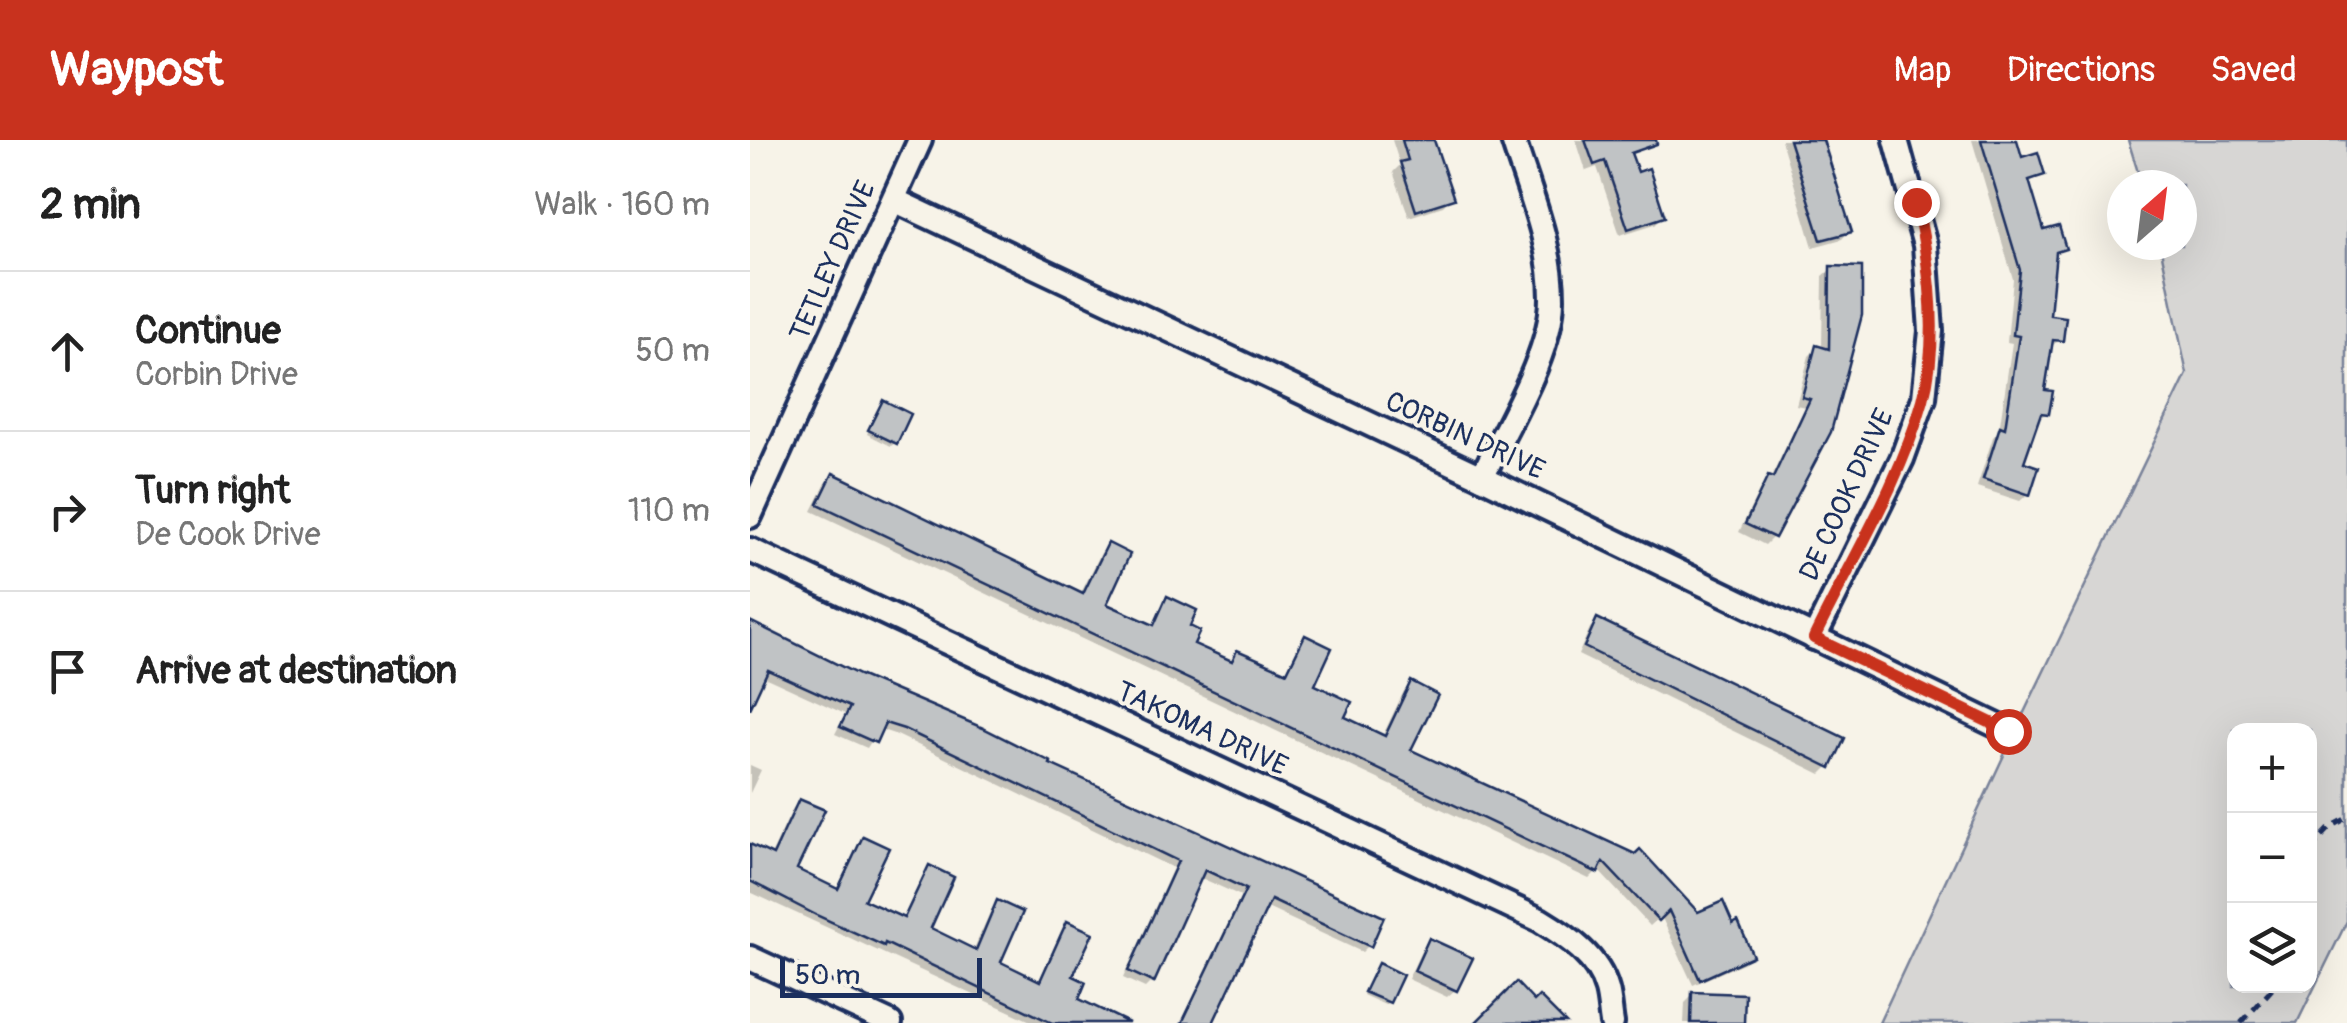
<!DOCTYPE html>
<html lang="en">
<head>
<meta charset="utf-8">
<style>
  body { margin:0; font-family:Pangolin,sans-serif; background:#f6f6f6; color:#222 }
  .controls { position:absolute; right:30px; bottom:30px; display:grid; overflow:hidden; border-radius:20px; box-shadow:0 10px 40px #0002 }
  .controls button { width:90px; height:90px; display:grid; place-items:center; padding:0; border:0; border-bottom:2px solid #e0e0e0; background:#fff; color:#222; font:50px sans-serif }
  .compass { position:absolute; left:1357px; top:30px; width:90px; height:90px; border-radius:50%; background:#fff; box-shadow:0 10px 40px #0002; rotate:28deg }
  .scale { position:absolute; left:30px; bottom:25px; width:202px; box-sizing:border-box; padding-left:10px; border:5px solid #1b2f5e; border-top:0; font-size:28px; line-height:35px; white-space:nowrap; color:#1b2f5e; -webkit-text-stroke:8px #f7f3e8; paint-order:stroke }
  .stop { position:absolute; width:30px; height:30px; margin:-22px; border:8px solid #c8321e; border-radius:50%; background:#fff }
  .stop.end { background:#c8321e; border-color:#fff; box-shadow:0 2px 10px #0008 }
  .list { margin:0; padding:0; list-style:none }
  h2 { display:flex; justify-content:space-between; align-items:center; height:130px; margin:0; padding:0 40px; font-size:42px }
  h2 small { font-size:32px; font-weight:400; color:#767676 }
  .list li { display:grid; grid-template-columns:65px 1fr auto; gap:30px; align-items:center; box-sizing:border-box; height:160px; padding:0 40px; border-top:2px solid #e0e0e0 }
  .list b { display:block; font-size:38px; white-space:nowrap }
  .list p { margin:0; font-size:32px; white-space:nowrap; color:#767676 }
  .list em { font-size:32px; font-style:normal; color:#767676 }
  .icon { flex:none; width:55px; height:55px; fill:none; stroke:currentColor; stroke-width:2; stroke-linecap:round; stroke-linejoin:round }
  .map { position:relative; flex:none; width:1597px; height:883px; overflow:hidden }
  header { display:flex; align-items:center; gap:60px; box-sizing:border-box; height:140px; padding:0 50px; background:#c8321e; color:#fff }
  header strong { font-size:48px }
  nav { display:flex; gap:55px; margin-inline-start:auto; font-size:35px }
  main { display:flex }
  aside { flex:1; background:#fff }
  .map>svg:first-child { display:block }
</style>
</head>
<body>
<header>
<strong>Waypost</strong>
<nav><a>Map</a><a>Directions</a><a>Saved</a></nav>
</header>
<main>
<aside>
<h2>2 min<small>Walk · 160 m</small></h2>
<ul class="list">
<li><svg class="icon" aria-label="ahead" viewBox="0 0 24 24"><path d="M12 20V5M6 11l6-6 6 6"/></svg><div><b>Continue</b><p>Corbin Drive</p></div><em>50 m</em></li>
<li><svg class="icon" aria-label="right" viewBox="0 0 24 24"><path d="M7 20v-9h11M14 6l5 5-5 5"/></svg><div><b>Turn right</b><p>De Cook Drive</p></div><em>110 m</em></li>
<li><svg class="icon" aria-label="arrive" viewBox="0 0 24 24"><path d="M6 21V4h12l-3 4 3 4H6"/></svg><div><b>Arrive at destination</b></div></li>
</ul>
</aside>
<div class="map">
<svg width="1597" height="883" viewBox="0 0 1597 883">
  <rect width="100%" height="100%" fill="#f7f3e8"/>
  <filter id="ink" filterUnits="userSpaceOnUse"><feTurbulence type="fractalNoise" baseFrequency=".01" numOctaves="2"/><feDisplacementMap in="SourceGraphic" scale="20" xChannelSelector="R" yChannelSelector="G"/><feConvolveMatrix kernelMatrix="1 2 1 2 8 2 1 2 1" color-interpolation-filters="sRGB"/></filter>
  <g filter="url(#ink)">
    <path fill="#d7d6d4" stroke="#798299" stroke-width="2.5" fill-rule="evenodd" d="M1378,0H1597V781L1547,883H1129L1269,583L1437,234L1410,105H1432V45H1392ZM1484,590H1560V846H1484Z"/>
    <g fill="#0003">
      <polygon points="642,0 681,0 701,58 693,66 659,77 643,32 650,25"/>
      <polygon points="826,0 875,0 886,35 912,77 905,84 870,95 847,27 836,31"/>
      <polygon points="1031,0 1072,0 1099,91 1092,99 1063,107"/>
      <polygon points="1222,0 1264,0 1270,20 1292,35 1277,44 1292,93 1313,108 1305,116 1297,177 1311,199 1300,207 1293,252 1297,273 1286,280 1271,324 1278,354 1270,361 1227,347 1243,297 1249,291 1262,203 1257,202 1263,139"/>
      <polygon points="1081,129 1110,129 1023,397 1015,405 989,392 1011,347 1020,340 1055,267 1046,265 1059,216 1067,208 1072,209 1073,136"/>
      <polygon points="130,266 145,303 141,306 117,294"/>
      <polygon points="83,336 330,455 351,413 358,406 353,465 401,487 418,459 436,488 441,505 479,523 488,512 535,534 549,505 556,498 562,546 592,578 632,597 654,551 662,544 658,611 947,775 1000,815 993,823 943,845 911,776 900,786 848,730 839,739 62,371 76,343"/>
      <polygon points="848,481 1079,626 1071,634 828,515 840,488"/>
      <polygon points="0,486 619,805 612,812 515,767 461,883 431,883 491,756 449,737 402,841 395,848 373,838 423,728 147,595 129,589 117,608 85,594 95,574 12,536 0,563"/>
      <polygon points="0,625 11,630 0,653"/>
      <polygon points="49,662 44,730 86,750 107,706 113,699 111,761 152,780 173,735 180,728 178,789 223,811 241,770 248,763 247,823 288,843 311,791 318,784 320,837 325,860 376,883 285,883 0,752 0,707 20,717 43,668"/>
      <polygon points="680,801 705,850 697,857 658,839 672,809"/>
      <polygon points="625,829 638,862 635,865 613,855"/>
      <polygon points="943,855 992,883 934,883 935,863"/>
    </g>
    <g fill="#c0c3c5" stroke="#1b2f5e" stroke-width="2.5">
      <polygon points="652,0 684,0 704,59 666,71 650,22 658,20"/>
      <polygon points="835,0 906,0 907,4 881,13 888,32 899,28 915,77 878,89 855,21 844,25"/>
      <polygon points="1039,0 1073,0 1102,92 1071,100"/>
      <polygon points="1231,0 1267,0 1272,17 1288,12 1295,35 1279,40 1294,90 1309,86 1316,109 1306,112 1300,175 1316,177 1313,201 1303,200 1295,250 1303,251 1299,274 1291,273 1274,322 1289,327 1280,355 1233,339 1250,286 1255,288 1269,196 1263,195 1270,130"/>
      <polygon points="1080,126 1112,127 1112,175 1081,292 1025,398 995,384 1018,336 1023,338 1060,259 1052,257 1066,205 1079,209"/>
      <polygon points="133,260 161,274 147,304 118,290"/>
      <polygon points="83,333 333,454 358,403 380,414 357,464 404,485 417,456 447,470 440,486 450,491 444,504 482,521 487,510 537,532 555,495 582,508 565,545 602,562 595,577 635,596 661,541 688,555 661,610 885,714 890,709 948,772 973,761 983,784 988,781 1003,816 950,840 919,771 909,781 853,722 848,733 68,364"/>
      <polygon points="847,478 1095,598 1081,628 834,507"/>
      <polygon points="0,481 109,535 233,588 301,622 300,624 634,777 621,807 521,760 463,883 432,883 496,749 455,730 404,843 378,831 428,721 154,589 135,583 126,603 90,587 100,567 18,530 0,569"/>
      <polygon points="49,659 75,670 47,729 88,749 113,696 139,708 114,760 154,778 179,725 204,737 181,788 226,810 247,760 273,772 251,822 290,841 317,781 343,793 323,836 336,842 329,859 379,883 302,883 135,803 134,806 66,775 0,741 0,704 23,715"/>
      <polygon points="679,798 723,818 707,851 664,831"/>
      <polygon points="628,823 653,835 640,863 614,852"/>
      <polygon points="766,842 784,861 789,856 816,883 725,883"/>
      <polygon points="942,852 995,854 994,883 941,883"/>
    </g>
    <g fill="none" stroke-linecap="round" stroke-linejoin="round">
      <g stroke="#1b2f5e" stroke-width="30">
        <g id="street">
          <polyline points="144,60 732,337 1258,591"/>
          <path d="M732,337C756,286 802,214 802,158C802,104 779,51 763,0"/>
          <polyline points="0,376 170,0"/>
          <path d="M0,410L790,780C818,797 848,817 857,850C860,861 860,872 862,883"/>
          <polyline points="1064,498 1152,319 1174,258 1181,191 1175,105 1146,0"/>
          <polyline points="0,818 140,883"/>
        </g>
      </g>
      <g stroke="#1b2f5e" stroke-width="5" stroke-dasharray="10 8" stroke-linecap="butt">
        <polyline points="1560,709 1581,687 1597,678"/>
        <polyline points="1491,883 1525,846"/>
      </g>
      <use href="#street" stroke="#f7f3e8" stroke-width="22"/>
    </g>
  </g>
  <g fill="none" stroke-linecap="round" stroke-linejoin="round" filter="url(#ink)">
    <path stroke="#c8321e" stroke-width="12" d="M1166,62C1180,124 1190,197 1173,260C1150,343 1101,421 1064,498L1258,591"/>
  </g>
  <g text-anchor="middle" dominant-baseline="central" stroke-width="8" stroke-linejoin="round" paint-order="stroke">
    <g font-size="28" fill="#1b2f5e" stroke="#f7f3e8">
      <text transform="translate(83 121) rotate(-66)">TETLEY DRIVE</text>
      <text transform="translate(715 296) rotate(25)">CORBIN DRIVE</text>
      <text transform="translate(1097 355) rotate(-65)">DE COOK DRIVE</text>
      <text transform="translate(452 589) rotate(25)">TAKOMA DRIVE</text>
    </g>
  </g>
</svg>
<div class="controls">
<button>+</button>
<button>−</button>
<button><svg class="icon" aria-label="layers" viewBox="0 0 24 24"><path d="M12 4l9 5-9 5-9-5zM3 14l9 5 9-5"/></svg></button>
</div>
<svg class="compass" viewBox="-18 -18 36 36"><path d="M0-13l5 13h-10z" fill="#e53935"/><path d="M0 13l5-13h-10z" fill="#767676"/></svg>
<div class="scale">50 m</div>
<div class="stop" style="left:1258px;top:591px"></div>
<div class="stop end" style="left:1166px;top:62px"></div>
</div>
</main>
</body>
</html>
